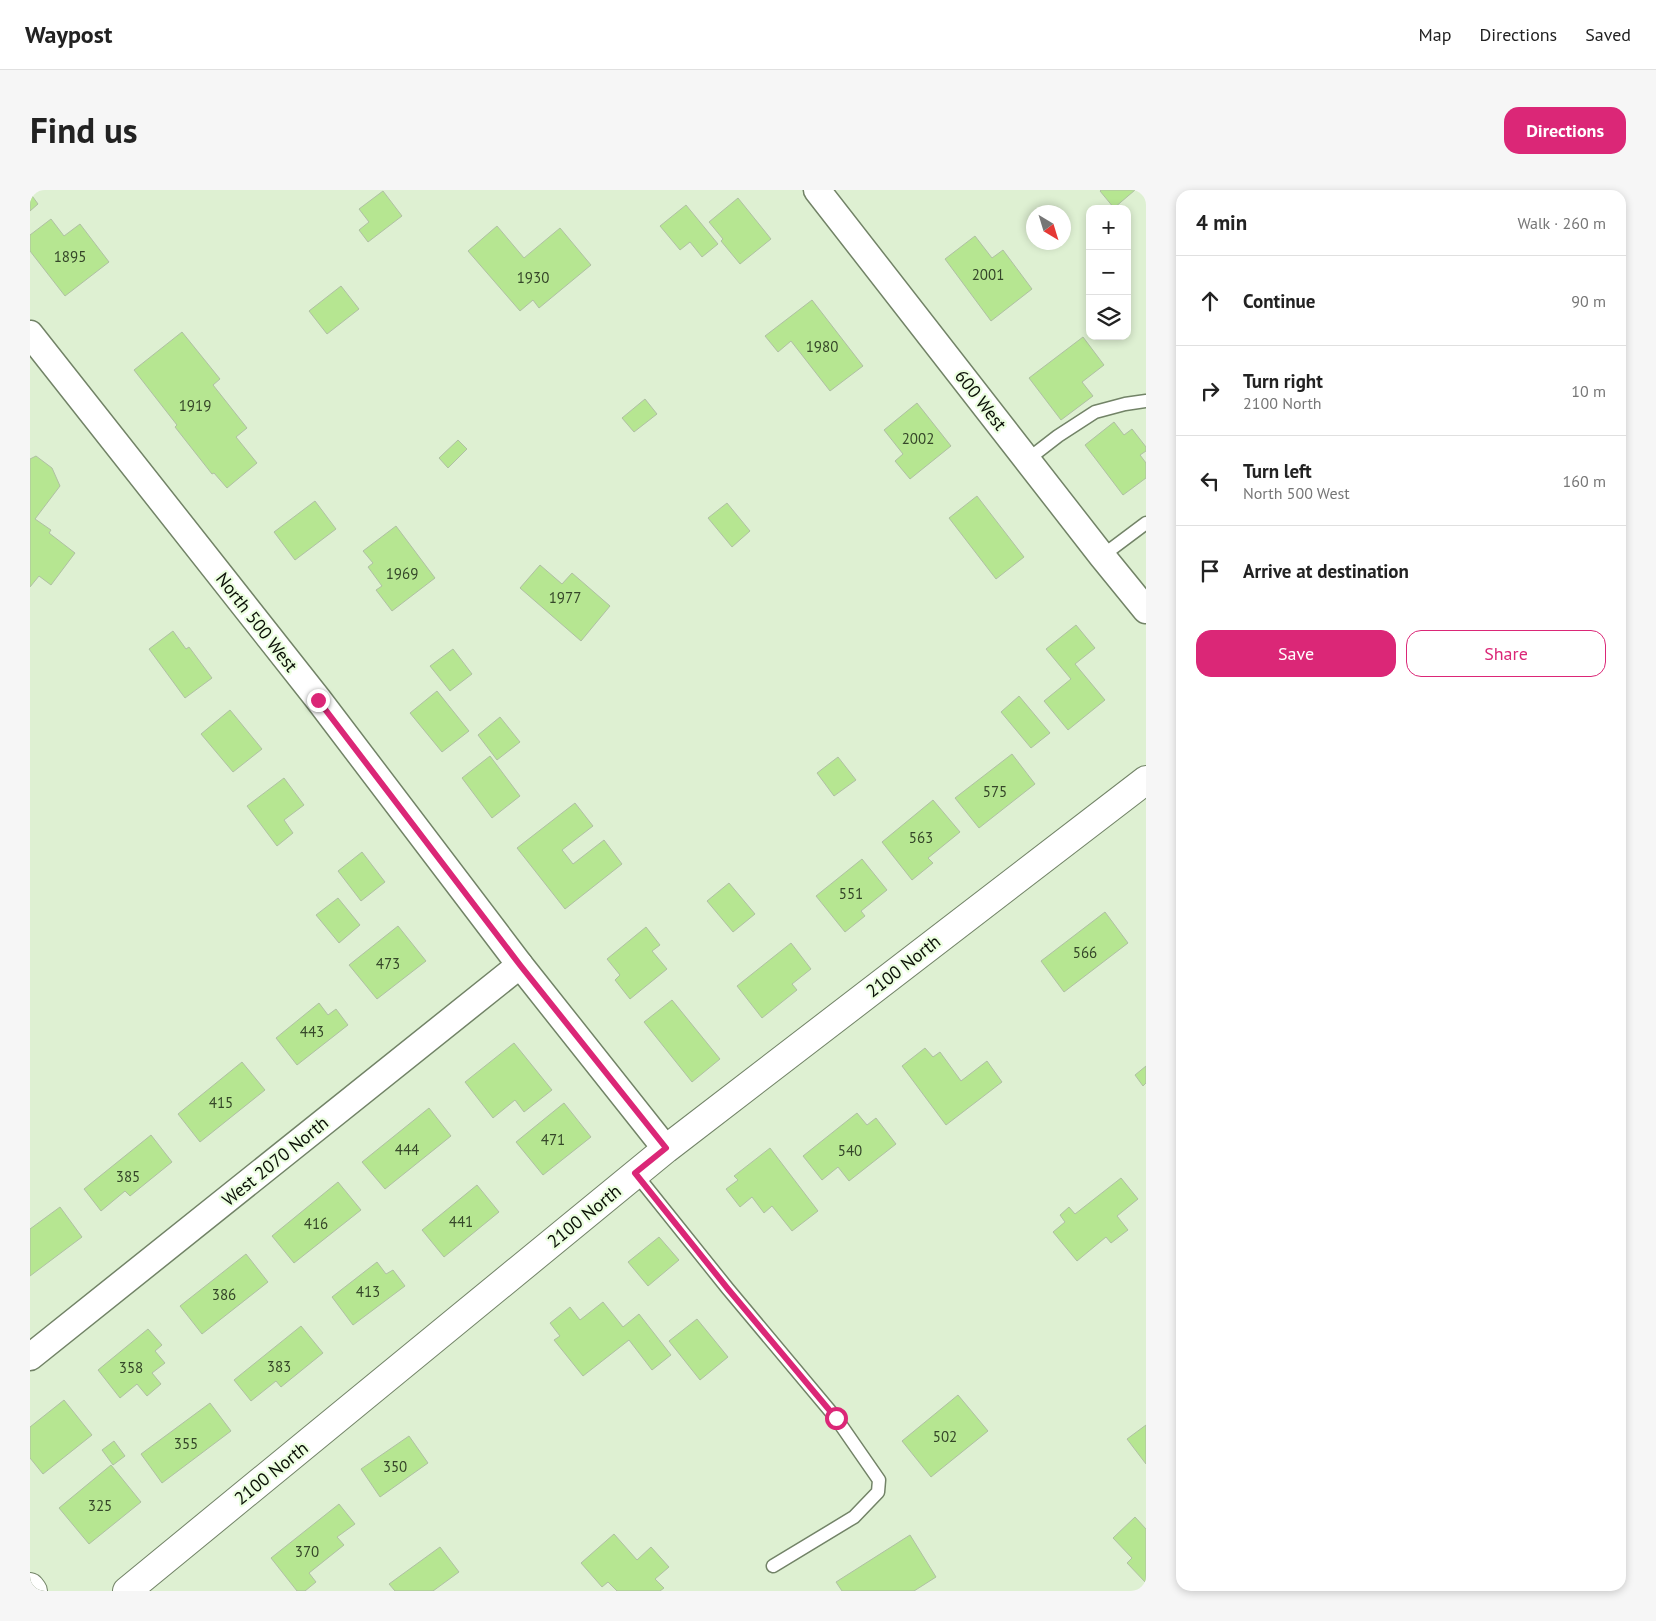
<!DOCTYPE html>
<html lang="en">
<head>
<meta charset="utf-8">
<style>
  body { margin:0; font-family:"PT Sans",sans-serif; background:#f6f6f6; color:#222 }
  .controls { position:absolute; right:15px; top:15px; display:grid; overflow:hidden; border-radius:10px; box-shadow:0 2px 8px #0003 }
  .controls button { width:45px; height:45px; display:grid; place-items:center; padding:0; border:0; border-bottom:1px solid #e0e0e0; background:#fff; color:#222; font:25px sans-serif }
  .compass { position:absolute; left:996px; top:15px; width:45px; height:45px; border-radius:50%; background:#fff; box-shadow:0 2px 8px #0003; rotate:142deg }
  .stop { position:absolute; width:15px; height:15px; margin:-11px; border:4px solid #db2777; border-radius:50%; background:#fff }
  .stop.end { background:#db2777; border-color:#fff; box-shadow:0 1px 5px #0008 }
  .list { margin:0; padding:0; list-style:none }
  h2 { display:flex; justify-content:space-between; align-items:center; height:65px; margin:0; padding:0 20px; font-size:21px }
  h2 small { font-size:16px; font-weight:400; color:#767676 }
  .list li { display:grid; grid-template-columns:32px 1fr auto; gap:15px; align-items:center; box-sizing:border-box; height:90px; padding:0 20px; border-top:1px solid #e0e0e0 }
  .list b { display:block; font-size:19px; white-space:nowrap }
  .list p { margin:0; font-size:16px; white-space:nowrap; color:#767676 }
  .list em { font-size:16px; font-style:normal; color:#767676 }
  .actions { display:flex; gap:10px; padding:15px 20px }
  .actions a { flex:1; padding:11px 0; border:1px solid #db2777; border-radius:15px; text-align:center; font-size:18px; color:#db2777 }
  .actions .main { background:#db2777; color:#fff }
  .icon { flex:none; width:28px; height:28px; fill:none; stroke:currentColor; stroke-width:2; stroke-linecap:round; stroke-linejoin:round }
  .map { position:relative; flex:none; width:1116px; height:1401px; overflow:hidden; border-radius:15px }
  header { display:flex; align-items:center; gap:30px; box-sizing:border-box; height:70px; padding:0 25px; background:#fff; border-bottom:1px solid #e0e0e0 }
  header strong { font-size:24px }
  nav { display:flex; gap:28px; margin-inline-start:auto; font-size:18px }
  .intro { display:flex; align-items:center; justify-content:space-between; box-sizing:border-box; height:120px; padding:0 30px }
  h1 { margin:0; font-size:35px }
  .button { padding:12px 22px; border-radius:15px; background:#db2777; color:#fff; font-size:18px; font-weight:700 }
  main { display:flex; gap:30px; padding:0 30px }
  aside { flex:1; background:#fff; border-radius:15px; box-shadow:0 2px 8px #0003 }
  .map>svg:first-child { display:block }
</style>
</head>
<body>
<header>
<strong>Waypost</strong>
<nav><a>Map</a><a>Directions</a><a>Saved</a></nav>
</header>
<div class="intro"><h1>Find us</h1><a class="button">Directions</a></div>
<main>
<div class="map">
<svg width="1116" height="1401" viewBox="0 0 1116 1401">
  <rect width="100%" height="100%" fill="#def0d2"/>
  <g fill="#b6e691" stroke="#afc0a3">
    <polygon points="1071,0 1105,0 1084,18 1070,1"/>
    <polygon points="353,1 372,26 338,52 329,40 339,32 329,19"/>
    <polygon points="0,3 8,14 0,21"/>
    <polygon points="708,8 741,49 710,74 691,51 693,49 679,32"/>
    <polygon points="656,15 688,54 672,67 660,52 650,60 630,36"/>
    <polygon points="21,29 34,46 50,34 79,72 35,106 0,61 0,45"/>
    <polygon points="467,36 494,68 530,38 561,75 509,118 503,110 490,121 438,61"/>
    <polygon points="945,46 962,68 973,60 1002,99 961,131 915,69"/>
    <polygon points="311,96 329,119 297,144 279,121"/>
    <polygon points="782,110 833,176 800,201 761,151 748,162 735,146"/>
    <polygon points="152,142 190,189 183,195 217,238 206,247 227,273 197,298 184,283 182,284 145,237 147,235 104,180"/>
    <polygon points="1053,147 1074,175 1052,192 1063,206 1031,230 999,188"/>
    <polygon points="615,209 627,224 604,242 592,228"/>
    <polygon points="887,213 921,256 880,289 865,271 873,264 854,240"/>
    <polygon points="1084,232 1094,245 1102,239 1116,257 1116,261 1110,265 1116,273 1116,288 1093,305 1055,255"/>
    <polygon points="428,250 437,259 418,278 409,268"/>
    <polygon points="6,266 22,278 30,296 5,329 21,340 19,343 45,363 21,395 9,386 0,397 0,269"/>
    <polygon points="947,306 994,367 966,389 919,328"/>
    <polygon points="285,311 306,339 265,370 244,342"/>
    <polygon points="697,313 720,341 702,357 678,328"/>
    <polygon points="366,336 405,388 362,421 346,400 352,396 338,377 343,373 333,361"/>
    <polygon points="510,375 532,394 542,383 580,416 551,451 490,398"/>
    <polygon points="1046,435 1065,458 1045,474 1075,510 1038,540 1014,511 1041,489 1016,459"/>
    <polygon points="143,441 156,459 159,457 182,488 155,508 119,459"/>
    <polygon points="423,459 442,484 420,501 400,476"/>
    <polygon points="407,501 439,541 412,562 380,523"/>
    <polygon points="989,506 1020,543 1001,558 971,522"/>
    <polygon points="200,520 232,559 203,582 171,544"/>
    <polygon points="470,527 490,552 467,570 448,545"/>
    <polygon points="982,564 1005,594 949,638 925,608"/>
    <polygon points="460,566 490,606 462,628 432,588"/>
    <polygon points="808,567 826,590 804,606 787,583"/>
    <polygon points="254,588 274,615 254,630 263,643 247,656 217,616"/>
    <polygon points="903,610 930,642 898,668 903,673 882,690 852,652"/>
    <polygon points="545,613 563,636 532,660 543,674 574,650 592,674 535,719 487,658"/>
    <polygon points="332,662 355,692 331,711 308,681"/>
    <polygon points="832,669 857,700 831,721 835,726 815,742 786,706"/>
    <polygon points="699,693 725,724 703,742 677,711"/>
    <polygon points="308,708 330,735 309,753 286,725"/>
    <polygon points="1075,722 1098,753 1034,802 1011,771"/>
    <polygon points="368,736 396,771 347,809 319,775"/>
    <polygon points="616,737 630,755 622,761 637,779 600,809 585,790 590,785 577,769"/>
    <polygon points="761,753 781,779 762,794 767,800 732,828 707,796"/>
    <polygon points="642,810 690,869 662,892 614,832"/>
    <polygon points="289,813 298,825 306,819 318,835 267,875 246,848"/>
    <polygon points="484,853 522,900 494,922 485,910 463,928 435,892"/>
    <polygon points="895,858 903,867 910,862 931,891 957,871 972,892 916,935 872,876"/>
    <polygon points="212,872 235,900 170,952 148,924"/>
    <polygon points="1116,876 1116,893 1113,896 1105,885"/>
    <polygon points="534,913 561,947 513,985 486,952"/>
    <polygon points="399,918 421,946 355,999 332,972"/>
    <polygon points="827,923 837,935 846,928 866,954 819,991 808,977 792,990 773,966"/>
    <polygon points="121,945 142,972 100,1006 95,1001 71,1021 54,999"/>
    <polygon points="740,958 788,1021 762,1041 742,1016 734,1023 722,1007 710,1017 696,999 708,990 704,986"/>
    <polygon points="1091,988 1108,1009 1087,1026 1098,1040 1081,1053 1076,1047 1047,1071 1023,1042 1035,1032 1030,1025 1039,1017 1045,1024"/>
    <polygon points="308,992 331,1020 264,1073 242,1046"/>
    <polygon points="447,995 469,1022 414,1067 392,1040"/>
    <polygon points="30,1017 52,1047 0,1086 0,1039"/>
    <polygon points="629,1047 649,1070 618,1096 598,1072"/>
    <polygon points="216,1064 238,1092 172,1144 150,1116"/>
    <polygon points="347,1072 356,1084 363,1080 375,1096 323,1135 302,1107"/>
    <polygon points="573,1112 593,1137 609,1124 641,1165 622,1180 599,1150 553,1186 524,1150 530,1146 520,1133 540,1117 550,1130"/>
    <polygon points="667,1129 698,1167 670,1190 639,1151"/>
    <polygon points="271,1136 293,1163 251,1197 246,1191 221,1211 204,1190"/>
    <polygon points="118,1139 132,1155 125,1161 135,1173 122,1183 131,1194 117,1206 107,1194 90,1208 68,1180"/>
    <polygon points="928,1205 958,1241 901,1287 872,1251"/>
    <polygon points="34,1210 62,1245 13,1284 0,1268 0,1237"/>
    <polygon points="180,1213 201,1241 132,1293 111,1264"/>
    <polygon points="1116,1235 1116,1274 1097,1249"/>
    <polygon points="379,1246 398,1273 350,1307 331,1279"/>
    <polygon points="84,1251 95,1266 83,1275 72,1260"/>
    <polygon points="81,1275 111,1312 59,1354 29,1318"/>
    <polygon points="309,1314 325,1334 307,1347 314,1355 279,1383 286,1392 275,1401 267,1401 241,1368"/>
    <polygon points="1105,1327 1116,1339 1116,1393 1097,1373 1102,1368 1083,1348"/>
    <polygon points="584,1344 607,1370 621,1357 639,1377 625,1389 634,1398 630,1401 587,1401 578,1392 572,1397 551,1373"/>
    <polygon points="880,1345 906,1387 884,1401 812,1401 806,1392"/>
    <polygon points="410,1357 429,1382 403,1401 365,1401 359,1394"/>
  </g>
  <g fill="none" stroke-linecap="round" stroke-linejoin="round">
    <g stroke="#728367" stroke-width="15">
      <g id="service">
        <polyline points="997,270 1028,246 1065,222 1095,214 1116,211"/>
        <polyline points="1072,366 1116,333"/>
        <polyline points="605,983 698,1099 806,1228 849,1290 848,1302 824,1327 743,1376"/>
      </g>
    </g>
    <g stroke="#728367" stroke-width="29">
      <g id="minor">
        <polyline points="787,0 1072,366 1116,420"/>
        <polyline points="0,144 288,509 490,775 636,959"/>
        <polyline points="0,1167 490,775"/>
      </g>
    </g>
    <g stroke="#728367" stroke-width="30">
      <g id="tertiary">
        <polyline points="0,1397 3,1401"/>
        <polyline points="97,1401 636,959 1116,590"/>
      </g>
    </g>
    <use href="#service" stroke="#fff" stroke-width="12"/>
    <use href="#minor" stroke="#fff" stroke-width="26"/>
    <use href="#tertiary" stroke="#fff" stroke-width="28"/>
  </g>
  <g fill="none" stroke-linecap="round" stroke-linejoin="round">
    <polyline stroke="#db2777" stroke-width="6" points="288,510 490,775 636,958 605,983 698,1099 806,1228"/>
  </g>
  <g text-anchor="middle" dominant-baseline="central" stroke-width="4.5" stroke-linejoin="round" paint-order="stroke">
    <g font-size="15" fill="#354629">
      <text x="40" y="66">1895</text>
      <text x="958" y="84">2001</text>
      <text x="503" y="87">1930</text>
      <text x="792" y="156">1980</text>
      <text x="165" y="215">1919</text>
      <text x="888" y="248">2002</text>
      <text x="372" y="383">1969</text>
      <text x="535" y="407">1977</text>
      <text x="965" y="601">575</text>
      <text x="891" y="647">563</text>
      <text x="821" y="703">551</text>
      <text x="1055" y="762">566</text>
      <text x="358" y="773">473</text>
      <text x="282" y="841">443</text>
      <text x="191" y="912">415</text>
      <text x="523" y="949">471</text>
      <text x="377" y="959">444</text>
      <text x="820" y="960">540</text>
      <text x="98" y="986">385</text>
      <text x="431" y="1031">441</text>
      <text x="286" y="1033">416</text>
      <text x="338" y="1101">413</text>
      <text x="194" y="1104">386</text>
      <text x="249" y="1176">383</text>
      <text x="101" y="1177">358</text>
      <text x="915" y="1246">502</text>
      <text x="156" y="1253">355</text>
      <text x="365" y="1276">350</text>
      <text x="70" y="1315">325</text>
      <text x="277" y="1361">370</text>
    </g>
    <g font-size="18" fill="#0a1006" stroke="#ebfedf">
      <text transform="translate(951 210) rotate(52)">600 West</text>
      <text transform="translate(227 432) rotate(52)">North 500 West</text>
      <text transform="translate(873 776) rotate(-38)">2100 North</text>
      <text transform="translate(245 971) rotate(-39)">West 2070 North</text>
      <text transform="translate(554 1026) rotate(-39)">2100 North</text>
      <text transform="translate(241 1283) rotate(-39)">2100 North</text>
    </g>
  </g>
</svg>
<div class="controls">
<button>+</button>
<button>−</button>
<button><svg class="icon" aria-label="layers" viewBox="0 0 24 24"><path d="M12 4l9 5-9 5-9-5zM3 14l9 5 9-5"/></svg></button>
</div>
<svg class="compass" viewBox="-18 -18 36 36"><path d="M0-13l5 13h-10z" fill="#e53935"/><path d="M0 13l5-13h-10z" fill="#767676"/></svg>
<div class="stop" style="left:806px;top:1228px"></div>
<div class="stop end" style="left:288px;top:510px"></div>
</div>
<aside>
<h2>4 min<small>Walk · 260 m</small></h2>
<ul class="list">
<li><svg class="icon" aria-label="ahead" viewBox="0 0 24 24"><path d="M12 20V5M6 11l6-6 6 6"/></svg><div><b>Continue</b></div><em>90 m</em></li>
<li><svg class="icon" aria-label="right" viewBox="0 0 24 24"><path d="M7 20v-9h11M14 6l5 5-5 5"/></svg><div><b>Turn right</b><p>2100 North</p></div><em>10 m</em></li>
<li><svg class="icon" aria-label="left" viewBox="0 0 24 24"><path d="M17 20v-9H6M10 6l-5 5 5 5"/></svg><div><b>Turn left</b><p>North 500 West</p></div><em>160 m</em></li>
<li><svg class="icon" aria-label="arrive" viewBox="0 0 24 24"><path d="M6 21V4h12l-3 4 3 4H6"/></svg><div><b>Arrive at destination</b></div></li>
</ul>
<div class="actions"><a class="main">Save</a><a>Share</a></div>
</aside>
</main>
</body>
</html>
